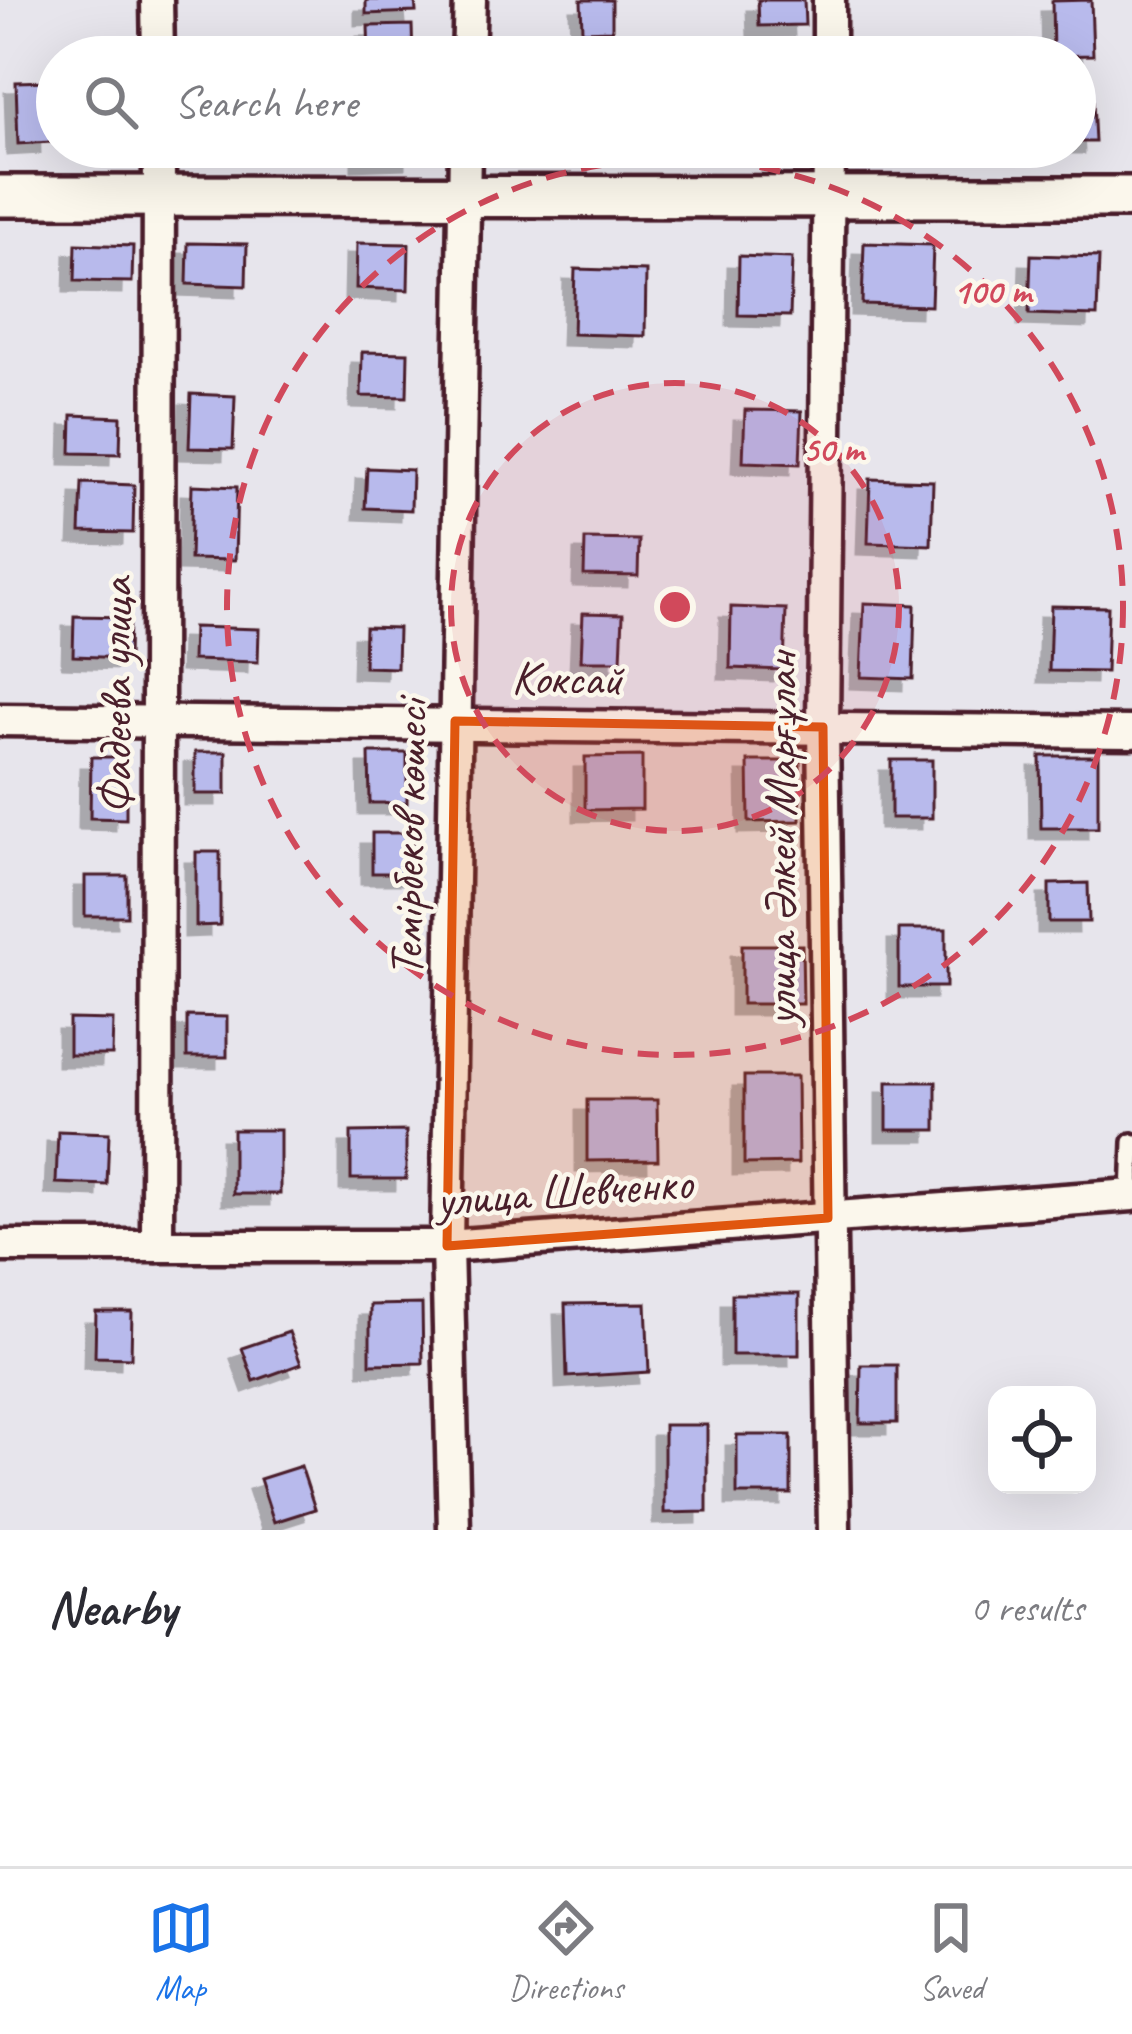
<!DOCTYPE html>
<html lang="en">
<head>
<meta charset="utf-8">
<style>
  body { margin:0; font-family:Caveat,sans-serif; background:#f7f7f7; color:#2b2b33 }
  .controls { position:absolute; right:36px; bottom:36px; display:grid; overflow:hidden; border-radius:24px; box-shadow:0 12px 48px #0002 }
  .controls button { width:108px; height:108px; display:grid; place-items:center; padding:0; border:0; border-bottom:3px solid #e1e1e2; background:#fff; color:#2b2b33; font:60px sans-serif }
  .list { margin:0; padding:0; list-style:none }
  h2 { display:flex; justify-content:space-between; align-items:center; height:156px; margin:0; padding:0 48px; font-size:51px }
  h2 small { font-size:39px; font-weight:400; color:#7c7c81 }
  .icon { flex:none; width:66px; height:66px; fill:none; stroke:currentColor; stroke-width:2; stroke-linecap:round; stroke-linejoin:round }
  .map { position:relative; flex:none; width:1132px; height:1530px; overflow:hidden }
  .search { position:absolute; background:#fff; box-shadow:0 12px 48px #0002; left:36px; right:36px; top:36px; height:132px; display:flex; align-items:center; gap:30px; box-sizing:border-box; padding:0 42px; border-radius:66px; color:#7c7c81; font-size:45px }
  .sheet { height:336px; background:#fff }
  nav { display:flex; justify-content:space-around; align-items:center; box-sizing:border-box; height:168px; border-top:3px solid #e1e1e2; background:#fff; font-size:33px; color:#7c7c81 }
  nav a { display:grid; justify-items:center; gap:6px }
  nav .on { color:#1a73e8 }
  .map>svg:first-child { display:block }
</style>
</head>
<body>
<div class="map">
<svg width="1132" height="1530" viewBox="0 0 1132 1530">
  <defs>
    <filter id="shadow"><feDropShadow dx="-11" dy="11" stdDeviation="0" flood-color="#0004"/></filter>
  </defs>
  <rect width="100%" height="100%" fill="#e7e5ec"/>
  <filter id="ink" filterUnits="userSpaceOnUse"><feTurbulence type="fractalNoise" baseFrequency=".00833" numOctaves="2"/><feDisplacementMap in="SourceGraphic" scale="24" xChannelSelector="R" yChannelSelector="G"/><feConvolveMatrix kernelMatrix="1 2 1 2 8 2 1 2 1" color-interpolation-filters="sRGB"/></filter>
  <g filter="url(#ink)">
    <g fill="#b8baec" stroke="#4a1f2b" stroke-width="3" filter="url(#shadow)">
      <polygon points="366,0 415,0 416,12 366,14"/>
      <polygon points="581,0 612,0 612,30 582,31"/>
      <polygon points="758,0 804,0 805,25 759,26"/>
      <polygon points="1091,0 1093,55 1053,56 1052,1"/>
      <polygon points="412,25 413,57 369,57 368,26"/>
      <polygon points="49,81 51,142 18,144 16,82"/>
      <polygon points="1075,101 1093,101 1095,142 1075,142"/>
      <polygon points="363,147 415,147 415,157 363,159"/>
      <polygon points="188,243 247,244 246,286 187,284"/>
      <polygon points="357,243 409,244 408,290 356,288"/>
      <polygon points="864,243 933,245 931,306 862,304"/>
      <polygon points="76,244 133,246 132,282 75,281"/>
      <polygon points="1031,255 1099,257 1097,316 1029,314"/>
      <polygon points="739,256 792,258 790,316 738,315"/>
      <polygon points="575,269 646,271 645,336 573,334"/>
      <polygon points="362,352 408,353 407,397 361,396"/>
      <polygon points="191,394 235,396 233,449 189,448"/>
      <polygon points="745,410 802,411 800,464 743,462"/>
      <polygon points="72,415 121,417 120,454 71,453"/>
      <polygon points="367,468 412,470 411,510 365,508"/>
      <polygon points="870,479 933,481 931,545 868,543"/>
      <polygon points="82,483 134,485 133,533 80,532"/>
      <polygon points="192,485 237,487 235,560 190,559"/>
      <polygon points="585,539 639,540 638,576 584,575"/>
      <polygon points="864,603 915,605 913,679 861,677"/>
      <polygon points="1051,606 1108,607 1106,672 1049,671"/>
      <polygon points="731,607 786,609 784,670 730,668"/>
      <polygon points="583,613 623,614 621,661 581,661"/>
      <polygon points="74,616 129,617 128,658 73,656"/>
      <polygon points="193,627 259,629 258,662 192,660"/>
      <polygon points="365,627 398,628 397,668 364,667"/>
      <rect x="195" y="752" width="31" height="42"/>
      <polygon points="369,753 407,753 407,803 370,803"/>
      <polygon points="642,756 642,809 585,810 585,757"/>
      <polygon points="1040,756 1098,756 1098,828 1041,828"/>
      <polygon points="91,757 126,757 126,819 90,818"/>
      <rect x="891" y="760" width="41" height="58"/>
      <polygon points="748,761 800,761 800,821 749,822"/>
      <rect x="372" y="833" width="40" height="40"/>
      <polygon points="196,852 220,852 220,925 196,926"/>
      <rect x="85" y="876" width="42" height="40"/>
      <polygon points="1088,883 1089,922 1049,922 1049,884"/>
      <rect x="899" y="929" width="47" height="58"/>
      <polygon points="742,945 802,945 803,1004 742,1004"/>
      <polygon points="187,1016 227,1017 227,1057 187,1057"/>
      <polygon points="69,1019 113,1020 112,1055 69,1055"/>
      <polygon points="744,1076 797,1076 798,1163 744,1164"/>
      <rect x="887" y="1082" width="49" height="48"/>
      <polygon points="587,1100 657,1100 658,1160 587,1161"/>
      <rect x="233" y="1130" width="47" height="64"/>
      <polygon points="58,1131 109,1133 107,1185 56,1183"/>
      <polygon points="406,1131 406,1179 351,1179 351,1132"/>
      <rect x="732" y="1294" width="67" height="61"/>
      <polygon points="646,1303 649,1372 567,1377 565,1304"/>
      <polygon points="422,1304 423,1363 370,1364 370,1305"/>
      <polygon points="96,1312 132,1312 131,1358 95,1357"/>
      <polygon points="289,1332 301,1364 254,1381 242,1348"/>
      <polygon points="861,1365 897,1365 897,1423 860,1423"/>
      <polygon points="664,1425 707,1425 707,1512 664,1513"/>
      <rect x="737" y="1435" width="54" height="59"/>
      <polygon points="301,1466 315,1509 274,1522 260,1479"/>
    </g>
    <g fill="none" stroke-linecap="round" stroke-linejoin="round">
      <g stroke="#4a1f2b" stroke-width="24">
        <polyline id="service" points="1130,1195 1132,1142"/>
      </g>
      <g stroke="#4a1f2b" stroke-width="39">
        <g id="minor">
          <polyline points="157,0 158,57"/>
          <polyline points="468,57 470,0"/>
          <polyline points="829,57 829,0"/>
          <polyline points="829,147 823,727 834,1530"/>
          <polyline points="0,720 1132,732"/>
          <polyline points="0,1246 447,1246 1132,1195"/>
          <polyline points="157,1246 159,147"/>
          <polyline points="454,1530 447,1246 465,147"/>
        </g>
      </g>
      <g stroke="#4a1f2b" stroke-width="48">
        <polyline id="tertiary" points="0,196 1132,197"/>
      </g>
      <use href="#service" stroke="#fbf7ec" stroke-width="15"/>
      <use href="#minor" stroke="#fbf7ec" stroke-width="30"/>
      <use href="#tertiary" stroke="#fbf7ec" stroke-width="39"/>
    </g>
  </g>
  <path fill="#e0560e" fill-opacity="0.2" stroke="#e0560e" stroke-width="9" stroke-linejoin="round" d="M455,721L823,727L828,1218L447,1246Z"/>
  <circle cx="675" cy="607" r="224" fill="#d1495b" fill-opacity=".12"/>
  <g fill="none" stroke="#d1495b" stroke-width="6" stroke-dasharray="21 15">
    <circle cx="675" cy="607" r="224"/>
    <circle cx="675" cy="607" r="448"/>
  </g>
  <g text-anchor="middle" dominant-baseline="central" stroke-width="9" stroke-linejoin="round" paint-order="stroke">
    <g font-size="48" fill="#4a1f2b" stroke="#fbf7ec">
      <text transform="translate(567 678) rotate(1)">Коксай</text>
      <text transform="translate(115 696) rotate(-90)">Фадеева улица</text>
      <text transform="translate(408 838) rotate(-89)">Темірбеков көшесі</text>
      <text transform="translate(780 839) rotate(-90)">улица Әлкей Марғұлан</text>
      <text transform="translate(564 1191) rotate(-4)">улица Шевченко</text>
    </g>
  </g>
  <circle cx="675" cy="607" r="18" fill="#d1495b" stroke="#fbf7ec" stroke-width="6"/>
  <g font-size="36" text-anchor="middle" font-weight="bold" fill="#d1495b" stroke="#fbf7ec" stroke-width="9" stroke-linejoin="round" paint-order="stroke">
    <text x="992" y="303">100 m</text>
    <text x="833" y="461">50 m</text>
  </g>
</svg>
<div class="controls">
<button><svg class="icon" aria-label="locate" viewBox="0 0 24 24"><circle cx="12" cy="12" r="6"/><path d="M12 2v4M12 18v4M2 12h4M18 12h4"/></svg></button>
</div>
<div class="search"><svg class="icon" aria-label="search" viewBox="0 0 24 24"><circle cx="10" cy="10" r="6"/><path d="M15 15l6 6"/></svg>Search here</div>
</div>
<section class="sheet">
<h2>Nearby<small>0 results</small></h2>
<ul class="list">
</ul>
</section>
<nav>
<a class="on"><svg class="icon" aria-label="map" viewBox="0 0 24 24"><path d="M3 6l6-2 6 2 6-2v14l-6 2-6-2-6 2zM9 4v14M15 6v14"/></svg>Map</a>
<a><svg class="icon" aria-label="directions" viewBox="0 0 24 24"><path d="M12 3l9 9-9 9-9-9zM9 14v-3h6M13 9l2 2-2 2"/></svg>Directions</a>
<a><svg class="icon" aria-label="saved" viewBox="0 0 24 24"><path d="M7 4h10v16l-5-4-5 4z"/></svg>Saved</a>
</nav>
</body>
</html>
